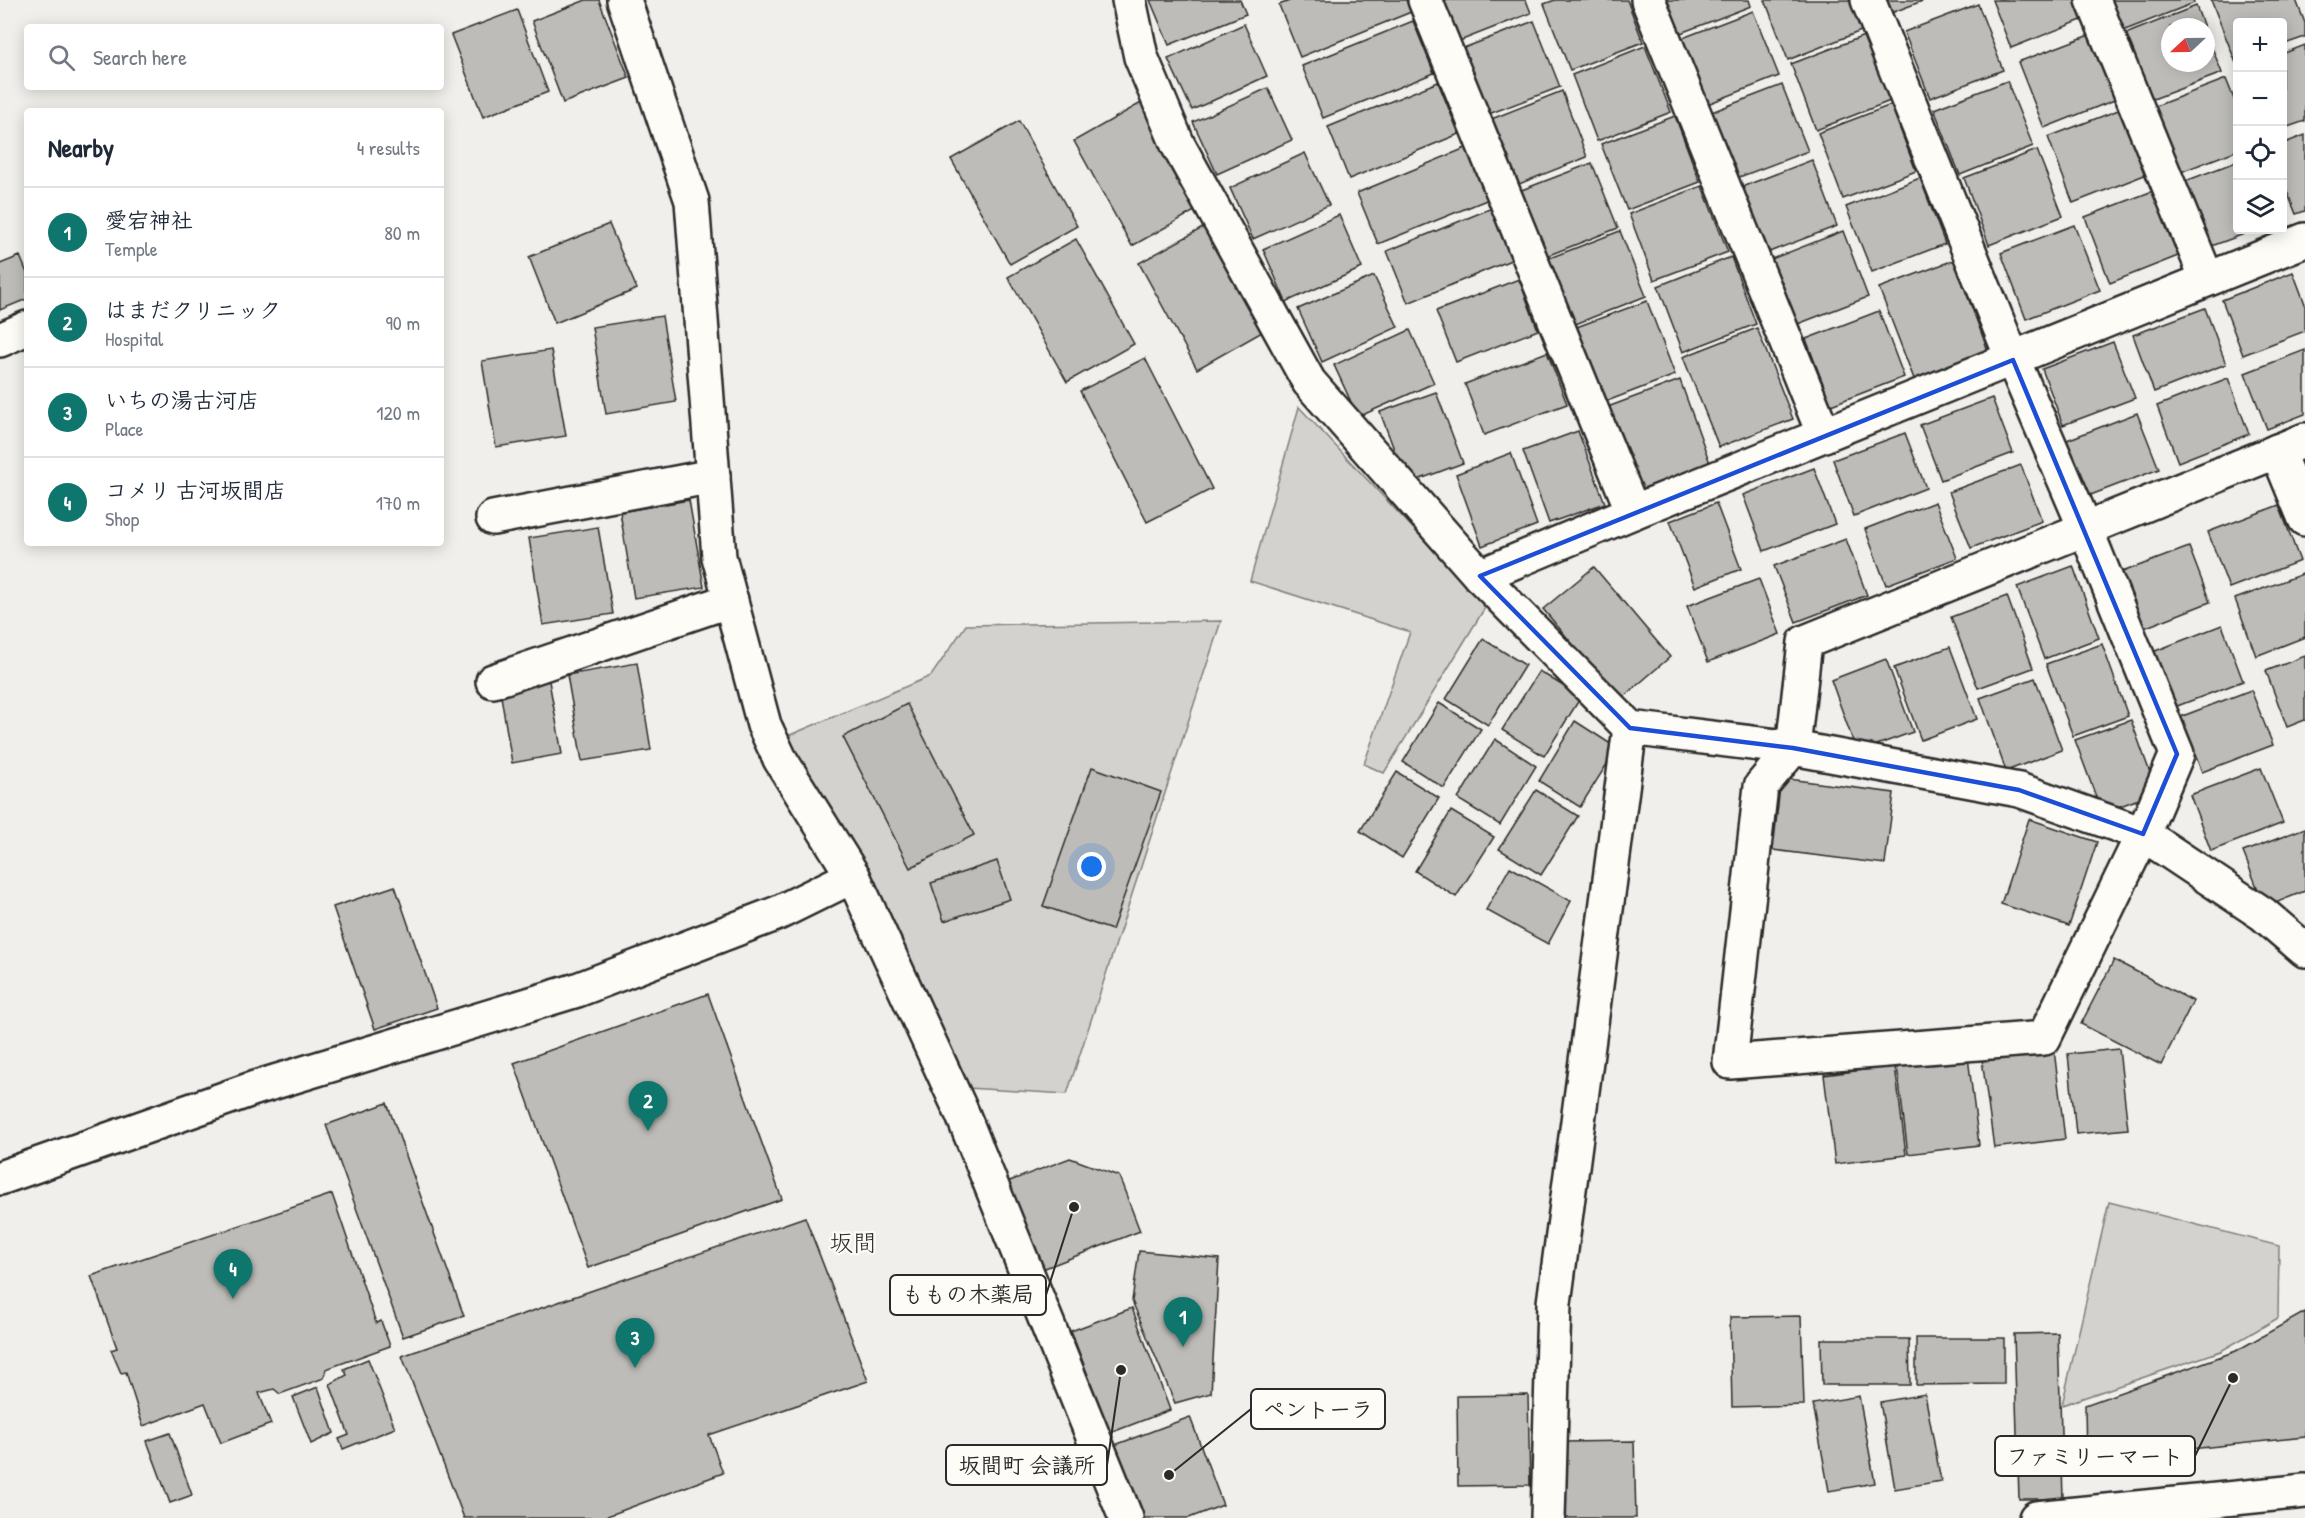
<!DOCTYPE html>
<html lang="en">
<head>
<meta charset="utf-8">
<style>
  body { margin:0; font-family:"Patrick Hand","Klee One",sans-serif; background:#f2f2f3; color:#1f2937 }
  .controls { position:absolute; right:18px; top:18px; display:grid; overflow:hidden; border-radius:6px; box-shadow:0 3px 15px #0003 }
  .controls button { width:54px; height:54px; display:grid; place-items:center; padding:0; border:0; border-bottom:2px solid #e0e1e3; background:#fff; color:#1f2937; font:30px sans-serif }
  .compass { position:absolute; left:2161px; top:18px; width:54px; height:54px; border-radius:50%; background:#fff; box-shadow:0 3px 15px #0003; rotate:248deg }
  .you { position:absolute; left:1092px; top:867px; width:21px; height:21px; margin:-15px; border:4px solid #fff; border-radius:50%; background:#1a73e8; box-shadow:0 0 0 9px #1a73e833 }
  .badge { display:grid; place-items:center; width:39px; height:39px; border-radius:50%; background:#0f766e; color:#fff; font-size:20px; font-weight:700 }
  .pin { position:absolute; translate:-50% -50px; filter:drop-shadow(0 2px 3px #0008) }
  .pin::after { content:''; position:absolute; top:32px; width:21px; height:18px; background:inherit; clip-path:polygon(0 0,100% 0,50% 100%) }
  .list { margin:0; padding:0; list-style:none }
  h2 { display:flex; justify-content:space-between; align-items:center; height:78px; margin:0; padding:0 24px; font-size:26px }
  h2 small { font-size:20px; font-weight:400; color:#747a83 }
  .list li { display:grid; grid-template-columns:39px 1fr auto; gap:18px; align-items:center; box-sizing:border-box; height:90px; padding:0 24px; border-top:2px solid #e0e1e3 }
  .list b { display:block; font-size:22px; white-space:nowrap }
  .list p { margin:0; font-size:20px; white-space:nowrap; color:#747a83 }
  .list em { font-size:20px; font-style:normal; color:#747a83 }
  .icon { flex:none; width:33px; height:33px; fill:none; stroke:currentColor; stroke-width:2; stroke-linecap:round; stroke-linejoin:round }
  .map { position:relative; flex:none; width:2305px; height:1518px; overflow:hidden }
  .search { position:absolute; background:#fff; box-shadow:0 3px 15px #0003; left:24px; top:24px; width:420px; height:66px; display:flex; align-items:center; gap:15px; box-sizing:border-box; padding:0 21px; border-radius:6px; color:#747a83; font-size:22px }
  .panel { position:absolute; background:#fff; box-shadow:0 3px 15px #0003; left:24px; top:108px; width:420px; height:438px; border-radius:6px }
  .map>svg:first-child { display:block }
</style>
</head>
<body>
<div class="map">
<svg width="2305" height="1518" viewBox="0 0 2305 1518">
  <rect width="100%" height="100%" fill="#f0efeb"/>
  <filter id="ink" filterUnits="userSpaceOnUse"><feTurbulence type="fractalNoise" baseFrequency=".0167" numOctaves="2"/><feDisplacementMap in="SourceGraphic" scale="12" xChannelSelector="R" yChannelSelector="G"/><feConvolveMatrix kernelMatrix="1 2 1 2 8 2 1 2 1" color-interpolation-filters="sRGB"/></filter>
  <g filter="url(#ink)">
    <g fill="#d3d2cf" stroke="#7f7e7d" stroke-width="1.5">
      <polygon points="1299,407 1486,606 1384,773 1364,764 1410,632 1250,581"/>
      <polygon points="1221,621 1067,1094 967,1088 783,738 931,676 966,625"/>
      <polygon points="2109,1202 2279,1246 2278,1318 2221,1351 2062,1405"/>
    </g>
    <g fill="#bdbcb8" stroke="#2b2b2b" stroke-width="1.5">
      <polygon points="586,0 599,0 629,78 563,103 532,21"/>
      <polygon points="1150,0 1240,0 1246,14 1169,45"/>
      <polygon points="1292,0 1406,0 1411,12 1300,57 1279,5"/>
      <polygon points="1441,0 1526,0 1531,13 1457,42"/>
      <polygon points="1555,0 1627,0 1643,42 1570,70 1544,4"/>
      <polygon points="1665,0 1749,0 1751,6 1678,34"/>
      <polygon points="1765,0 1850,0 1861,31 1788,60"/>
      <polygon points="1886,0 1925,0 1891,13"/>
      <polygon points="1992,0 2077,0 2084,19 2011,48"/>
      <polygon points="2108,0 2193,0 2194,3 2120,32"/>
      <polygon points="2211,0 2296,0 2305,23 2305,37 2282,45 2282,22 2238,22 2236,63"/>
      <polygon points="1978,4 2003,70 1930,98 1904,32"/>
      <polygon points="2196,6 2204,27 2170,27 2170,63 2206,63 2206,32 2222,73 2148,101 2123,35"/>
      <polygon points="517,10 548,92 483,117 451,35"/>
      <polygon points="1753,11 1779,76 1705,105 1680,39"/>
      <polygon points="1413,21 1434,73 1323,118 1302,66"/>
      <polygon points="1534,21 1560,87 1486,115 1461,49"/>
      <polygon points="1244,24 1267,76 1192,110 1168,59"/>
      <polygon points="2092,34 2117,99 2044,128 2018,62"/>
      <polygon points="1864,36 1890,101 1816,130 1791,64"/>
      <polygon points="2305,45 2305,121 2282,129 2282,54"/>
      <polygon points="1645,46 1671,112 1597,141 1572,75"/>
      <polygon points="2226,79 2238,109 2238,150 2178,173 2153,107"/>
      <polygon points="2007,81 2033,146 1960,175 1934,109"/>
      <polygon points="1438,82 1459,134 1349,179 1328,127"/>
      <polygon points="1782,85 1808,151 1734,179 1709,113"/>
      <polygon points="1268,88 1292,140 1217,174 1193,122"/>
      <polygon points="1562,91 1587,157 1514,186 1489,120"/>
      <polygon points="1141,103 1200,208 1132,246 1074,141"/>
      <polygon points="1891,105 1916,171 1843,199 1818,133"/>
      <polygon points="2121,109 2147,174 2073,203 2048,137"/>
      <polygon points="1675,116 1700,182 1627,210 1601,144"/>
      <polygon points="1019,121 1077,226 1010,264 951,159"/>
      <polygon points="2305,135 2305,211 2296,214 2282,179 2282,144"/>
      <polygon points="1468,147 1489,199 1378,244 1357,193"/>
      <polygon points="2037,150 2063,216 1989,245 1964,178"/>
      <polygon points="1305,153 1329,205 1253,239 1230,188"/>
      <polygon points="1812,160 1837,226 1764,254 1739,188"/>
      <polygon points="2238,161 2238,230 2255,230 2209,247 2183,182"/>
      <polygon points="1592,163 1618,228 1544,257 1519,191"/>
      <polygon points="1920,178 1945,244 1872,272 1846,207"/>
      <polygon points="1702,186 1728,252 1654,280 1629,214"/>
      <polygon points="2158,189 2183,254 2110,283 2085,217"/>
      <polygon points="1497,206 1518,257 1408,303 1387,251"/>
      <polygon points="1339,215 1362,268 1286,302 1263,249"/>
      <polygon points="609,224 637,289 555,323 529,257"/>
      <polygon points="2074,225 2100,290 2026,319 2001,253"/>
      <polygon points="1206,226 1264,331 1197,369 1139,263"/>
      <polygon points="1620,231 1646,296 1573,325 1547,259"/>
      <polygon points="1843,231 1868,297 1795,325 1769,260"/>
      <polygon points="1076,239 1134,344 1067,382 1008,277"/>
      <polygon points="20,256 27,273 27,299 0,310 0,264"/>
      <polygon points="1731,257 1756,324 1683,352 1658,286"/>
      <polygon points="1954,260 1990,356 1916,384 1879,288"/>
      <polygon points="2293,272 2305,304 2305,331 2243,355 2222,300"/>
      <polygon points="1374,276 1398,327 1322,362 1298,309"/>
      <polygon points="1519,279 1538,330 1456,362 1436,311"/>
      <polygon points="1647,301 1675,375 1602,403 1574,328"/>
      <polygon points="2205,308 2226,364 2154,392 2133,335"/>
      <polygon points="1879,311 1904,377 1831,405 1806,339"/>
      <polygon points="662,316 676,402 606,414 592,327"/>
      <polygon points="1757,328 1793,419 1719,447 1683,357"/>
      <polygon points="1410,330 1434,383 1358,417 1334,365"/>
      <polygon points="2113,342 2135,398 2063,425 2042,369"/>
      <polygon points="551,350 566,436 496,447 482,361"/>
      <polygon points="2305,350 2305,414 2267,429 2245,373"/>
      <polygon points="1547,352 1567,404 1484,435 1465,384"/>
      <polygon points="1145,358 1212,489 1147,522 1080,391"/>
      <polygon points="2228,378 2249,434 2178,462 2157,406"/>
      <polygon points="1680,380 1710,463 1636,491 1605,408"/>
      <polygon points="1436,392 1463,463 1407,484 1380,412"/>
      <polygon points="1992,398 2013,453 1941,480 1920,425"/>
      <polygon points="2137,413 2159,469 2088,496 2067,440"/>
      <polygon points="1578,431 1605,503 1549,523 1523,451"/>
      <polygon points="1905,433 1926,488 1854,516 1833,460"/>
      <polygon points="1511,453 1537,525 1482,546 1456,474"/>
      <polygon points="2021,465 2042,521 1971,548 1949,492"/>
      <polygon points="1814,468 1835,524 1764,551 1743,495"/>
      <polygon points="689,500 704,587 634,598 620,512"/>
      <polygon points="1935,502 1957,558 1886,585 1865,529"/>
      <polygon points="1716,503 1741,569 1695,587 1670,521"/>
      <polygon points="2279,505 2300,561 2229,588 2208,532"/>
      <polygon points="598,527 613,614 543,625 529,538"/>
      <polygon points="1846,539 1867,595 1796,622 1774,566"/>
      <polygon points="2189,547 2210,602 2139,630 2117,574"/>
      <polygon points="2073,566 2099,638 2044,659 2017,587"/>
      <polygon points="1594,567 1670,657 1620,700 1543,609"/>
      <polygon points="2305,573 2305,637 2256,656 2235,599"/>
      <polygon points="1759,579 1780,634 1708,662 1687,606"/>
      <polygon points="2007,596 2033,668 1978,688 1951,617"/>
      <polygon points="2222,625 2243,681 2172,708 2150,653"/>
      <polygon points="1483,639 1525,665 1488,725 1446,699"/>
      <polygon points="2102,644 2128,716 2073,736 2046,664"/>
      <polygon points="1950,647 1977,719 1921,740 1894,668"/>
      <polygon points="2305,656 2305,720 2287,727 2266,671"/>
      <polygon points="1886,659 1913,732 1857,752 1831,680"/>
      <polygon points="637,663 651,750 582,761 567,675"/>
      <polygon points="1539,671 1581,697 1544,756 1502,730"/>
      <polygon points="2035,678 2062,750 2006,771 1980,698"/>
      <polygon points="549,681 562,754 512,763 500,690"/>
      <polygon points="2251,690 2273,745 2202,772 2180,717"/>
      <polygon points="1439,703 1481,729 1444,788 1403,762"/>
      <polygon points="907,704 974,835 910,868 843,737"/>
      <polygon points="2131,720 2157,792 2102,813 2075,740"/>
      <polygon points="1575,721 1617,748 1580,807 1539,781"/>
      <polygon points="1495,739 1536,766 1500,825 1458,799"/>
      <polygon points="1092,767 1161,792 1112,930 1043,906"/>
      <polygon points="2261,768 2283,823 2211,851 2190,795"/>
      <polygon points="1397,772 1439,798 1402,858 1360,831"/>
      <polygon points="1781,778 1894,793 1885,864 1773,850"/>
      <polygon points="1536,790 1578,816 1541,875 1499,849"/>
      <polygon points="1451,811 1494,837 1456,897 1415,871"/>
      <polygon points="2029,819 2097,842 2069,926 2001,904"/>
      <polygon points="2305,828 2305,891 2265,907 2243,852"/>
      <polygon points="997,861 1010,899 944,921 931,883"/>
      <polygon points="1510,867 1571,901 1548,944 1486,910"/>
      <polygon points="395,886 437,1008 375,1029 333,907"/>
      <polygon points="2114,960 2193,1001 2161,1065 2081,1024"/>
      <polygon points="708,994 782,1199 588,1268 514,1063"/>
      <polygon points="2119,1049 2128,1129 2076,1134 2068,1054"/>
      <polygon points="2054,1050 2065,1139 1994,1148 1982,1059"/>
      <polygon points="1968,1057 1979,1145 1908,1154 1897,1066"/>
      <polygon points="1895,1066 1906,1155 1835,1164 1824,1075"/>
      <polygon points="387,1103 464,1316 403,1337 326,1125"/>
      <polygon points="1070,1158 1119,1176 1140,1231 1040,1270 1007,1182"/>
      <polygon points="332,1194 376,1323 381,1321 390,1346 326,1369 324,1378 280,1394 274,1389 259,1393 271,1424 221,1443 205,1403 143,1426 126,1372 121,1373 111,1350 117,1348 91,1276"/>
      <polygon points="805,1217 868,1381 709,1435 723,1473 602,1518 464,1518 402,1356"/>
      <polygon points="1139,1251 1219,1259 1211,1393 1175,1403 1132,1301"/>
      <polygon points="1132,1308 1170,1410 1110,1433 1071,1331"/>
      <polygon points="2305,1312 2305,1437 2086,1460 2085,1405 2236,1351"/>
      <polygon points="1801,1316 1804,1405 1732,1407 1730,1317"/>
      <polygon points="2058,1333 2063,1499 2019,1499 2014,1334"/>
      <polygon points="1916,1338 2004,1338 2004,1384 1916,1385"/>
      <polygon points="1821,1339 1909,1339 1910,1385 1822,1385"/>
      <polygon points="368,1359 395,1428 343,1449 339,1439 349,1435 330,1384 347,1375 344,1369"/>
      <polygon points="318,1387 334,1433 311,1444 293,1397"/>
      <polygon points="1925,1394 1941,1481 1895,1489 1880,1402"/>
      <polygon points="1528,1395 1530,1485 1458,1486 1457,1396"/>
      <polygon points="1859,1396 1875,1483 1829,1491 1813,1404"/>
      <polygon points="1190,1417 1223,1505 1189,1518 1142,1518 1115,1445"/>
      <polygon points="170,1433 192,1495 170,1503 147,1441"/>
      <polygon points="1634,1441 1636,1518 1565,1518 1563,1442"/>
    </g>
    <g fill="none" stroke-linecap="round" stroke-linejoin="round">
      <g stroke="#2b2b2b" stroke-width="38">
        <g id="street">
          <polyline points="624,0 692,201 719,557 764,725 780,759 853,876 962,1113 1126,1518"/>
          <polyline points="1129,0 1141,57 1178,145 1309,382 1480,576 1630,728 1793,748 2019,790 2143,834 2263,914 2305,950"/>
          <polyline points="1425,0 1633,512"/>
          <polyline points="1648,0 1824,435"/>
          <polyline points="1868,0 2013,360 2086,530 2177,754 2143,834 2044,1038 1730,1062 1761,786 1793,748 1805,642 2305,440"/>
          <polyline points="2093,0 2207,279"/>
          <polyline points="0,340 27,328"/>
          <polyline points="2277,451 2305,519"/>
          <polyline points="493,518 713,476"/>
          <polyline points="1480,576 1633,512 2305,240"/>
          <polyline points="493,681 731,600"/>
          <polyline points="0,1178 255,1088 577,990 778,913 853,876"/>
          <polyline points="1548,1518 1554,1303 1630,728"/>
        </g>
      </g>
      <g stroke="#2b2b2b" stroke-width="38">
        <polyline id="secondary" points="2036,1518 2305,1491"/>
      </g>
      <use href="#street" stroke="#fdfcf7" stroke-width="33"/>
      <use href="#secondary" stroke="#fdfcf7" stroke-width="33"/>
    </g>
  </g>
  <path fill="none" stroke="#1d4ed8" stroke-width="4.5" stroke-linejoin="round" d="M2013,360L2177,754L2143,834L2019,790L1793,748L1630,728L1480,576Z"/>
  <g text-anchor="middle" dominant-baseline="central" stroke-width="4.5" stroke-linejoin="round" paint-order="stroke">
    <g font-size="24" fill="#2b2b2b" stroke="#fdfcf7">
      <text x="853" y="1242">坂間</text>
    </g>
  </g>
  <path fill="none" stroke="#2b2b2b" stroke-width="2" d="M1074 1207L1046 1295M1169 1475L1251 1409M2233 1378L2195 1456M1121 1370L1107 1465"/>
  <g fill="#2b2b2b" stroke="#fdfcf7" stroke-width="2">
    <circle cx="1074" cy="1207" r="6"/>
    <circle cx="1169" cy="1475" r="6"/>
    <circle cx="2233" cy="1378" r="6"/>
    <circle cx="1121" cy="1370" r="6"/>
  </g>
  <g fill="#fdfcf7" stroke="#2b2b2b" stroke-width="2">
    <rect x="890" y="1275" width="156" height="40" rx="6"/>
    <rect x="1251" y="1389" width="134" height="40" rx="6"/>
    <rect x="1995" y="1436" width="200" height="40" rx="6"/>
    <rect x="946" y="1445" width="161" height="40" rx="6"/>
  </g>
  <g font-size="22" text-anchor="middle" font-weight="bold" fill="#2b2b2b">
    <text x="968" y="1302">ももの木薬局</text>
    <text x="1318" y="1417">ペントーラ</text>
    <text x="2095" y="1464">ファミリーマート</text>
    <text x="1027" y="1473">坂間町 会議所</text>
  </g>
</svg>
<div class="controls">
<button>+</button>
<button>−</button>
<button><svg class="icon" aria-label="locate" viewBox="0 0 24 24"><circle cx="12" cy="12" r="6"/><path d="M12 2v4M12 18v4M2 12h4M18 12h4"/></svg></button>
<button><svg class="icon" aria-label="layers" viewBox="0 0 24 24"><path d="M12 4l9 5-9 5-9-5zM3 14l9 5 9-5"/></svg></button>
</div>
<svg class="compass" viewBox="-18 -18 36 36"><path d="M0-13l5 13h-10z" fill="#e53935"/><path d="M0 13l5-13h-10z" fill="#747a83"/></svg>
<div class="you"></div>
<div class="pin badge" style="left:1183px;top:1347px">1</div>
<div class="pin badge" style="left:648px;top:1131px">2</div>
<div class="pin badge" style="left:635px;top:1368px">3</div>
<div class="pin badge" style="left:233px;top:1299px">4</div>
<div class="search"><svg class="icon" aria-label="search" viewBox="0 0 24 24"><circle cx="10" cy="10" r="6"/><path d="M15 15l6 6"/></svg>Search here</div>
<section class="panel">
<h2>Nearby<small>4 results</small></h2>
<ul class="list">
<li><span class="badge">1</span><div><b>愛宕神社</b><p>Temple</p></div><em>80 m</em></li>
<li><span class="badge">2</span><div><b>はまだクリニック</b><p>Hospital</p></div><em>90 m</em></li>
<li><span class="badge">3</span><div><b>いちの湯古河店</b><p>Place</p></div><em>120 m</em></li>
<li><span class="badge">4</span><div><b>コメリ 古河坂間店</b><p>Shop</p></div><em>170 m</em></li>
</ul>
</section>
</div>
</body>
</html>
